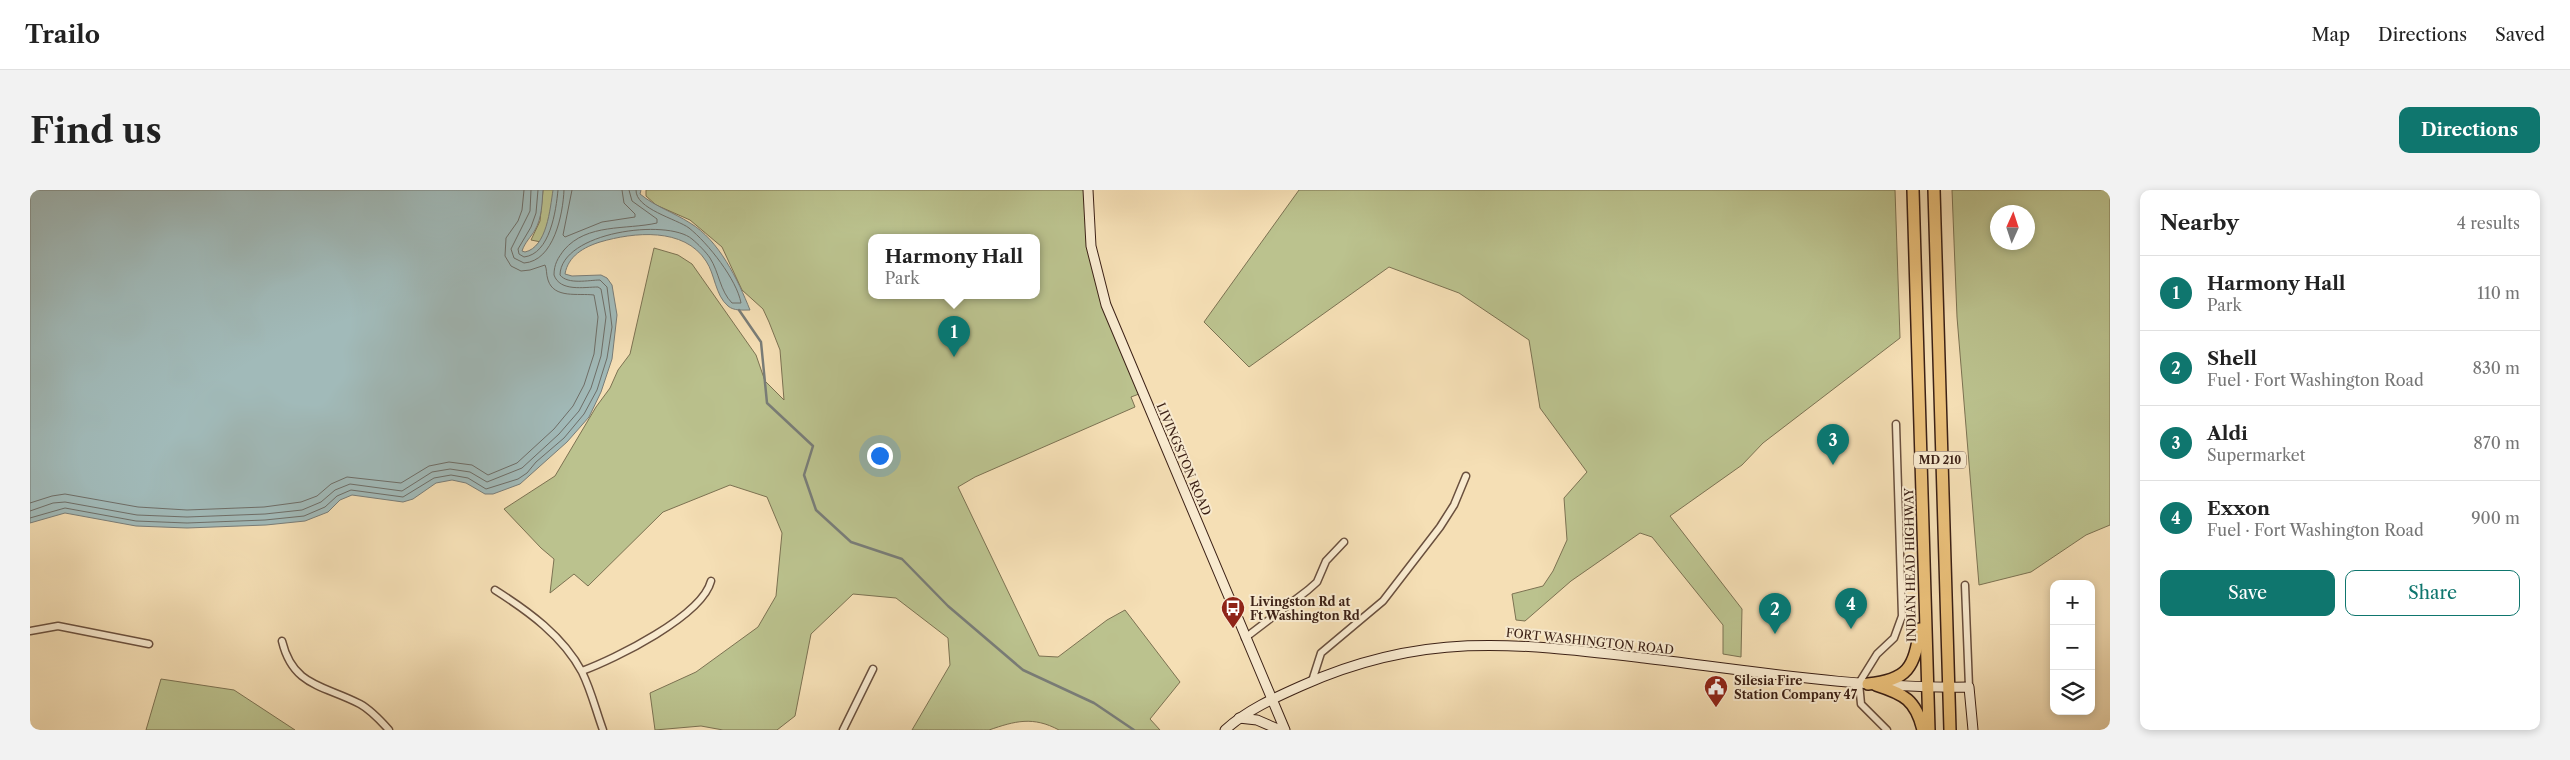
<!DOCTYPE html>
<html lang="en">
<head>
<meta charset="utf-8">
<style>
  body { margin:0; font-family:"Libre Caslon Text",serif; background:#f2f2f2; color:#222 }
  .controls { position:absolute; right:15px; bottom:15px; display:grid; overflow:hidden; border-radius:10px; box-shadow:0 2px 8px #0003 }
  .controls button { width:45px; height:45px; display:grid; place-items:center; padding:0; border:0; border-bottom:1px solid #e0e0e0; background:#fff; color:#222; font:25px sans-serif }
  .compass { position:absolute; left:1960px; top:15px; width:45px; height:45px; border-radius:50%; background:#fff; box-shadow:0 2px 8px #0003; rotate:3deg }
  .you { position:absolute; left:849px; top:265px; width:18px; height:18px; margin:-12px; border:4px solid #fff; border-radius:50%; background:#1a73e8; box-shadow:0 0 0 8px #1a73e833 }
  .badge { display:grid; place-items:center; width:32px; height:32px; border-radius:50%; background:#0f766e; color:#fff; font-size:16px; font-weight:700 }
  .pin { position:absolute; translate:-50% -41px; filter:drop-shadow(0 1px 2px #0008) }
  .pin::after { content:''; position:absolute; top:26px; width:18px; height:15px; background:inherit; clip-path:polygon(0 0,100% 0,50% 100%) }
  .popup { position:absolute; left:838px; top:44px; width:172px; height:65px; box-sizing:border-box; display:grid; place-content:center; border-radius:10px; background:#fff; filter:drop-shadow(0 1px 4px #0005); font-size:16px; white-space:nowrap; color:#767676 }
  .popup b { font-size:19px; color:#222 }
  .popup::after { content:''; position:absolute; left:50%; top:100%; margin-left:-10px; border:10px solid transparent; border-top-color:#fff }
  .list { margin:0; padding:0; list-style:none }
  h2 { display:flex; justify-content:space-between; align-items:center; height:65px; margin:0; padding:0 20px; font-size:21px }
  h2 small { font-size:16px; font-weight:400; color:#767676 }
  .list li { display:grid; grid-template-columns:32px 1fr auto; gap:15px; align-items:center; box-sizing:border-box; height:75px; padding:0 20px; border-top:1px solid #e0e0e0 }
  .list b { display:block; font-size:19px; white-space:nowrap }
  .list p { margin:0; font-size:16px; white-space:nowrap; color:#767676 }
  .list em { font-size:16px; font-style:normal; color:#767676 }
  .actions { display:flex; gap:10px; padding:15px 20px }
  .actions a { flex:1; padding:11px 0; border:1px solid #0f766e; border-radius:10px; text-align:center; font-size:18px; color:#0f766e }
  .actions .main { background:#0f766e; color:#fff }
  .icon { flex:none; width:28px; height:28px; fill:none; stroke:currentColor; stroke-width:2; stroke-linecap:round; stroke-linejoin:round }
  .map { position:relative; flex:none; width:2080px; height:540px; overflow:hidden; border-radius:10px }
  header { display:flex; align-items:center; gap:30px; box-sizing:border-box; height:70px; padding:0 25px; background:#fff; border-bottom:1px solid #e0e0e0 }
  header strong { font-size:24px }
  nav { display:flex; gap:28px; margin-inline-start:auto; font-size:18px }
  .intro { display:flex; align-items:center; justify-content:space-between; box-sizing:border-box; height:120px; padding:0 30px }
  h1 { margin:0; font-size:35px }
  .button { padding:12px 22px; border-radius:10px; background:#0f766e; color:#fff; font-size:18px; font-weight:700 }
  main { display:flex; gap:30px; padding:0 30px }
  aside { flex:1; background:#fff; border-radius:10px; box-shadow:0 2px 8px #0003 }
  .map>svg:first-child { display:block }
</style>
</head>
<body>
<header>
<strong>Trailo</strong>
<nav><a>Map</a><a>Directions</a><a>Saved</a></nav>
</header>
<div class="intro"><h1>Find us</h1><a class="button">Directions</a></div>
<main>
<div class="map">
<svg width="2080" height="540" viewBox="0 0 2080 540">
  <rect width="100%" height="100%" fill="#f5dfb5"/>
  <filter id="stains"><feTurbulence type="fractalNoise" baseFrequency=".004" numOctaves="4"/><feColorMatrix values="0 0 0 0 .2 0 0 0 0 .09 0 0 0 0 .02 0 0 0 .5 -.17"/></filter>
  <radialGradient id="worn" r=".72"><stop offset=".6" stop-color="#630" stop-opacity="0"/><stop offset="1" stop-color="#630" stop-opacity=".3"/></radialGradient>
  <g fill="#bbc28e" stroke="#7c7252" fill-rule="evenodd">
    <polygon points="513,0 542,0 511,52 501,50 510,31"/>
    <path d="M616,0H1056L1060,59L1109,204L1101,207L1105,217L945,287L928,297L1009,466L1028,467L1077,430L1095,420L1150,492L1120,529L1130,540H1029C1003,526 985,531 959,540C950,540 896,540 882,540L920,475L918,448L866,408L823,404L781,444L765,526L747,540H693L671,536L625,540L620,503L666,482L728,437L746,406L752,343L737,307L700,295L633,322L558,396L544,384L520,403L524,369L511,358L474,319L525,286L566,217L580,198L588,180L600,164L624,58L648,65L662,74L726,165L735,191L754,210L750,160L739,132L733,119L712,100L692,57L660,30L626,15L616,6ZM842,48H1006V106H842Z"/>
    <polygon points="1269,0 1865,0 1870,148 1733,253 1712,275 1640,326 1712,419 1711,467 1693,464 1693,435 1622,347 1610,343 1541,391 1495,431 1486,430 1482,404 1513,396 1523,381 1537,350 1534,308 1557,282 1510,218 1499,150 1429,103 1359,77 1219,177 1174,132"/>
    <path d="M1922,0H2080V335L2056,345L2001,382L1949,395L1927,127ZM1968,22H1998V52H1968Z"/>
    <polygon points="131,489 204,500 265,540 116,540"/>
  </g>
  <path fill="#a1bab9" stroke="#797d78" d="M0,0H513C512,13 512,28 505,40C501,47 495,52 492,61L495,62C517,57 520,19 523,0H611L610,4C626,17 643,22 660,33C689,50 708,90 720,120C712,120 704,121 698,116C685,105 685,84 676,71C654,37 604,42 570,52C554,57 538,66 535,84L542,86L571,85L577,88L582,95L587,125L582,169L571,202L559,227L537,252L490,294L463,304H455L436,293L422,290L406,293L383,309L373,312L322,305L310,310L298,322L275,331L236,335L157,338L106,336L35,323L0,333Z"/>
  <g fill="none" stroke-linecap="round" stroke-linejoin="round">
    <g stroke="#6e6e68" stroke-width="1">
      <path d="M501,0L500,21L481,59L484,68L494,73C524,71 533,24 534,0"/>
      <path d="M508,0L506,23L501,37L488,59L489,64L494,67C520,64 526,21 528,0"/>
      <polyline points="542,0 533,45 535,47 572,32 605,27 605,24 594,13 592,0"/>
      <path d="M0,313L22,306L35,304L108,317L157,320L234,317L271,312L287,306L301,294L317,287L371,293L399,276L419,272L442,275L458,285L487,273L524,239L543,216L554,195L564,164L568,127L564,105C548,103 524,109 518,90C516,84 517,79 515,75L500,80L491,81L481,76L475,66L476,48L488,31L492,20L494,0"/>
      <path d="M0,321L23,313L35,312L107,325L157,327L235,324L272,320L291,312L305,300L320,294L372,301L402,282L420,279L440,282L457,292L492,278L529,244L549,221L561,198L571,166L576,127L571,99L568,97C554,97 530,102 524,85C524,74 528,68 534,60C557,33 596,40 627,33V29L602,11L599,0"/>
      <path d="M0,328L35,318L106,331L157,333L235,330L274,326L295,317L307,306L321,300L373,307L404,288L421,285L438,288L456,299L488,289L497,283L506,272L534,248L554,224L567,200L577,168L582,137L577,97L570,90C559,90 538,95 530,85C531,42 637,28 662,49C668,54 676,62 680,68C689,82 690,101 702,113H711C707,90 678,53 659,38C647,29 605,19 606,0"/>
    </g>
    <polyline stroke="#797d78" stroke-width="2.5" points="709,120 731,152 737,213 783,256 774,285 786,320 821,352 872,369 918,416 993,480 1064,513 1104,540"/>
    <g stroke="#6a503e" stroke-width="9">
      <g id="street">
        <polyline points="1935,395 1939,497"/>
        <path d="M465,400C498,421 533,446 552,482C561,500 566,521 573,540"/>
        <polyline points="0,441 28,436 119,454"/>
        <polyline points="1215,448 1278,400 1287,392 1296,371 1314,352"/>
        <path d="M252,451C263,497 294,495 330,514C341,520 351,531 359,540"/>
        <path d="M552,481C585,469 672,426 681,391"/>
        <polyline points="1282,491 1291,463 1353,411 1410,337 1424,315 1436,286"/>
        <polyline points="813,540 843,479"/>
        <polyline points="1857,540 1831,514 1829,493 1847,464 1864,448 1872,426 1866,234"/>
      </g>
    </g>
    <g stroke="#3c2116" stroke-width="11">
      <g id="secondary">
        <polyline points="1058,0 1061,56 1076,115 1255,540"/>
        <polyline points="1209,528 1227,530 1250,540"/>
        <path d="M1195,540C1217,520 1244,508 1271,496C1393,441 1486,453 1614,468C1722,481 1831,499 1939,497L1943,540"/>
      </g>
    </g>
    <g stroke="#3c2116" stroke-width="14">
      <g id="highway">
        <polyline points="1883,0 1899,540"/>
        <polyline points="1904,0 1920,540"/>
        <path d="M1838,494C1878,490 1884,478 1890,439"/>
        <path d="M1846,495C1874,504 1886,510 1893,540"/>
      </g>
    </g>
    <use href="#street" stroke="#f8eacf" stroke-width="6"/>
    <use href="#secondary" stroke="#f8eacf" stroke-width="9"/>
    <use href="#highway" stroke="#eac07a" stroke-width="11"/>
  </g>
  <defs>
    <g id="bus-pin" transform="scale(1.25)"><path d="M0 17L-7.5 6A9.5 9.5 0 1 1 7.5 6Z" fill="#8f2418" stroke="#f8eacf"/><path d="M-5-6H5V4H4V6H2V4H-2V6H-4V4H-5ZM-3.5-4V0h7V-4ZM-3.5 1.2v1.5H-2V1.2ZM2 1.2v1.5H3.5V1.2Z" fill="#fff"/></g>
    <g id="civic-pin" transform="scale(1.25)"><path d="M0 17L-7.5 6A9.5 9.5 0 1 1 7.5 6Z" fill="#8f2418" stroke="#f8eacf"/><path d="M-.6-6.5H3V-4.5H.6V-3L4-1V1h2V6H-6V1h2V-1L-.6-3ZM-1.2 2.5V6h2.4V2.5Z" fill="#fff"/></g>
  </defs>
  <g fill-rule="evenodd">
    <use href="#bus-pin" x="1203" y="418"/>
    <use href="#civic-pin" x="1686" y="497"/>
  </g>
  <g text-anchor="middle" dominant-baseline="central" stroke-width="4" stroke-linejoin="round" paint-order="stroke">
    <rect fill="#f8eacf" stroke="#745d4e" stroke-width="1" x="1884" y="261.5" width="52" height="17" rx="4"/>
    <g font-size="11" font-weight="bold" fill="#3c2116">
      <text x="1910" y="270">MD 210</text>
    </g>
    <g font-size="12" fill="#3c2116" stroke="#f8eacf">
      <text transform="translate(1154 269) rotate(67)">LIVINGSTON ROAD</text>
      <text transform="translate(1880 375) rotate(-91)">INDIAN HEAD HIGHWAY</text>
      <text transform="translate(1560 451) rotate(6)">FORT WASHINGTON ROAD</text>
    </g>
    <g font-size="12" font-weight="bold" fill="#3c2116" stroke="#f8eacf" text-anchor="start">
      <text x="1220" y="411">Livingston Rd at<tspan x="1220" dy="14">Ft Washington Rd</tspan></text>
      <text x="1704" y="490">Silesia Fire<tspan x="1704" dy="14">Station Company 47</tspan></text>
    </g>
  </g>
  <rect width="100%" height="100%" filter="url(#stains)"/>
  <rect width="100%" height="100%" fill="url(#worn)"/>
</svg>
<div class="controls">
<button>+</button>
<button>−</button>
<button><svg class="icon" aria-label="layers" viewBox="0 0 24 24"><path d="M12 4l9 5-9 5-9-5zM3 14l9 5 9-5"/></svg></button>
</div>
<svg class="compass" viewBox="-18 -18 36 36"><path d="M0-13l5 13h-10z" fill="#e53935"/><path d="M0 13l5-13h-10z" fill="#767676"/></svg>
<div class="you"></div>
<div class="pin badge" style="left:924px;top:167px">1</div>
<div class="popup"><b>Harmony Hall</b>Park</div>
<div class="pin badge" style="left:1745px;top:444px">2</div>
<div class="pin badge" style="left:1803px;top:275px">3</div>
<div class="pin badge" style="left:1821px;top:439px">4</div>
</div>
<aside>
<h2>Nearby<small>4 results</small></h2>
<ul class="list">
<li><span class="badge">1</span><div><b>Harmony Hall</b><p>Park</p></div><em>110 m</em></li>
<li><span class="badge">2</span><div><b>Shell</b><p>Fuel · Fort Washington Road</p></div><em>830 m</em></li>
<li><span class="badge">3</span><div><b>Aldi</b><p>Supermarket</p></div><em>870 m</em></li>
<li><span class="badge">4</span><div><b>Exxon</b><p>Fuel · Fort Washington Road</p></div><em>900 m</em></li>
</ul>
<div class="actions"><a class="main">Save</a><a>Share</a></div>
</aside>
</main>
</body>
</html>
